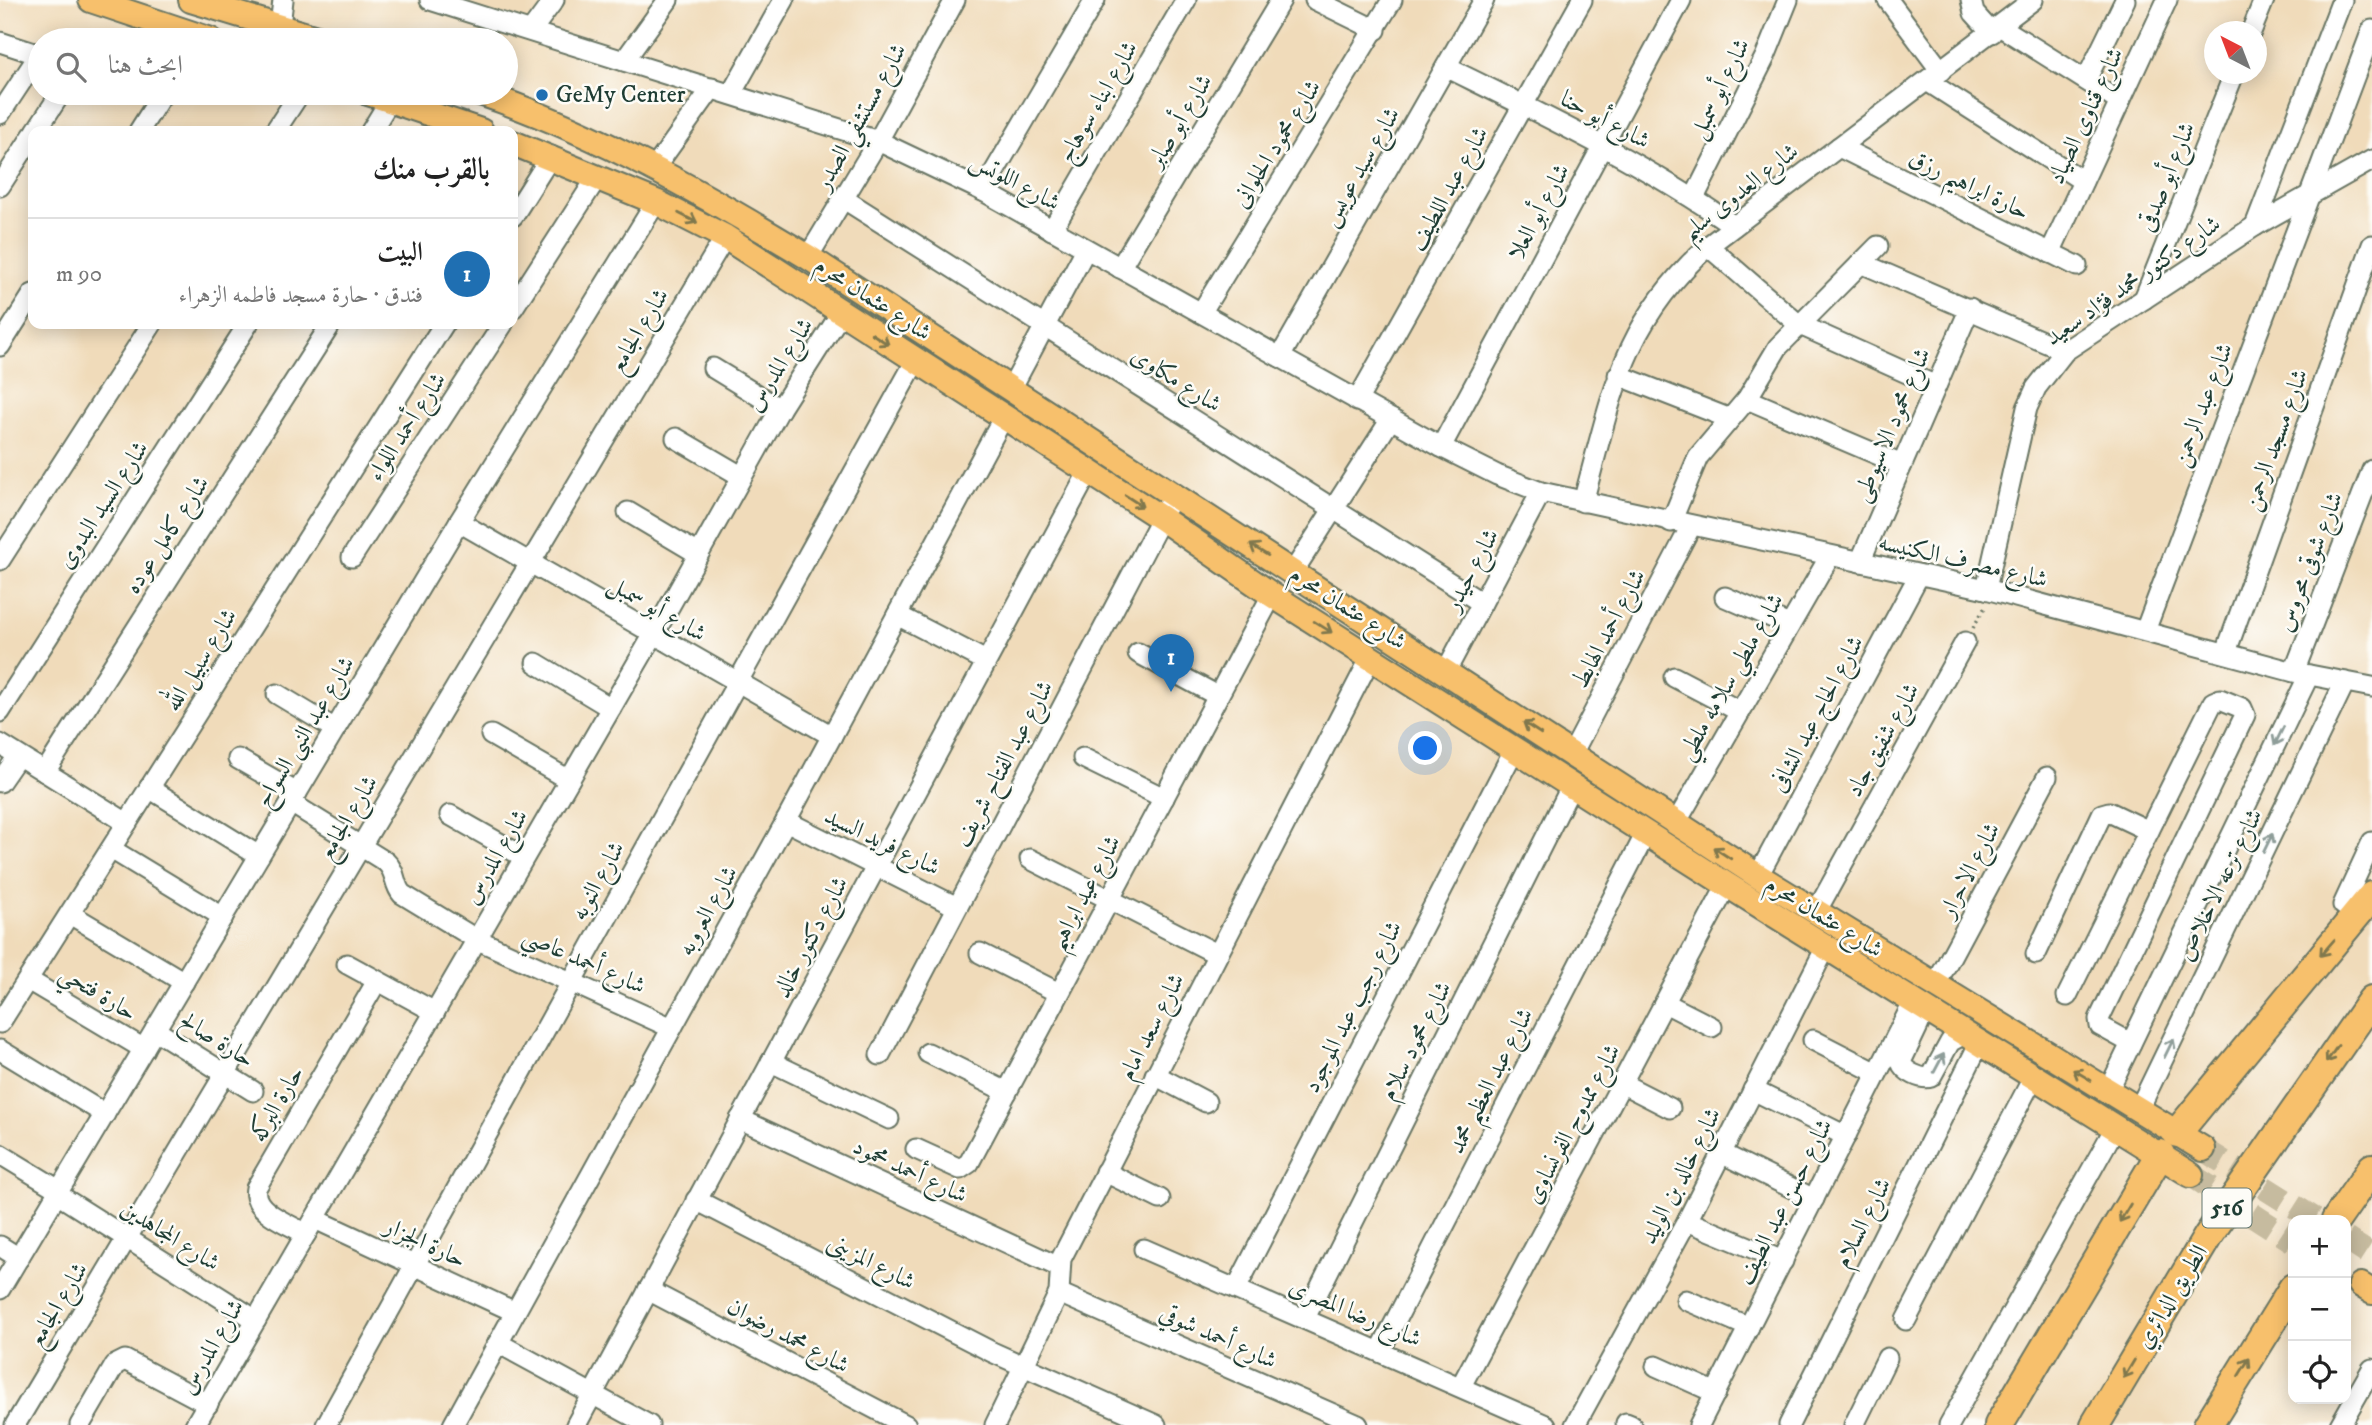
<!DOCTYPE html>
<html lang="ar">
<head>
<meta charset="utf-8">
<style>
  body { margin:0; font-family:"IM FELL DW Pica",Amiri,serif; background:#f6f6f6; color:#222; direction:rtl }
  .controls { position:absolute; right:21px; bottom:21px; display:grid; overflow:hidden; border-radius:14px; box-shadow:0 4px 18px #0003 }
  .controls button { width:63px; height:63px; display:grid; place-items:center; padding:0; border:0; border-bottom:2px solid #e0e0e0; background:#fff; color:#222; font:35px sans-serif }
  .compass { position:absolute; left:2204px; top:21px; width:63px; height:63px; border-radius:50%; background:#fff; box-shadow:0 4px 18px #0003; rotate:318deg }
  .you { position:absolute; left:1426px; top:749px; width:24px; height:24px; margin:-18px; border:5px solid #fff; border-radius:50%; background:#1a73e8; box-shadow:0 0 0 10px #1a73e833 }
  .badge { display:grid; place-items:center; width:46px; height:46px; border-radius:50%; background:#1f6fb2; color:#fff; font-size:23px; font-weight:700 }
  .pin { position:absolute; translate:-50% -58px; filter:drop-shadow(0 2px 4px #0008) }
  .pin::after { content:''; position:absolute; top:37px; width:24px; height:21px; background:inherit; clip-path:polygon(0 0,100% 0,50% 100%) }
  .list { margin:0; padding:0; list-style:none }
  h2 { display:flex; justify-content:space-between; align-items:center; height:91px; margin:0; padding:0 28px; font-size:30px }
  h2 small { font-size:23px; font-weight:400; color:#767676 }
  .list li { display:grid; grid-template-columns:46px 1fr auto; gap:21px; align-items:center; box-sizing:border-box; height:112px; padding:0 28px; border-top:2px solid #e0e0e0 }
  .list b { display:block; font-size:26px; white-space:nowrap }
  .list p { margin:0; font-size:23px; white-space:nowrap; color:#767676 }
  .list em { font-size:23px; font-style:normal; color:#767676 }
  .icon { flex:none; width:38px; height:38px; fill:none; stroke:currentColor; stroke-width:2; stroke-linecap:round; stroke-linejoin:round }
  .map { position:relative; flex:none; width:2372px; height:1425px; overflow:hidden; direction:ltr }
  .search { position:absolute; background:#fff; box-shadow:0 4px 18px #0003; left:28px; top:28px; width:490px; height:77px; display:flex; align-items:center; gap:18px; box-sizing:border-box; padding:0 24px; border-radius:38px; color:#767676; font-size:26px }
  .panel { position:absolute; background:#fff; box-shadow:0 4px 18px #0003; left:28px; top:126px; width:490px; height:203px; border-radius:14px; direction:rtl }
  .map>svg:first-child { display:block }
</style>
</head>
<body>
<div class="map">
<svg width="2372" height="1425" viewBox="0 0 2372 1425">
  <rect width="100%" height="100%" fill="#fdfcf7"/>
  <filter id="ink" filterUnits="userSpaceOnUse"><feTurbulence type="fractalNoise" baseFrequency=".0143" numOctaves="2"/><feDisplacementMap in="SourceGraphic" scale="14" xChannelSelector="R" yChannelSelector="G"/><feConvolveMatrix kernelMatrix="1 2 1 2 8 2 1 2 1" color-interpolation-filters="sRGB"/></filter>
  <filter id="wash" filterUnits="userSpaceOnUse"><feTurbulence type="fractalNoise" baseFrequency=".00686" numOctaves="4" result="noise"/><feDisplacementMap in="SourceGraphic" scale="28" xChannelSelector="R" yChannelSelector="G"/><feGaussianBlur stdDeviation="1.57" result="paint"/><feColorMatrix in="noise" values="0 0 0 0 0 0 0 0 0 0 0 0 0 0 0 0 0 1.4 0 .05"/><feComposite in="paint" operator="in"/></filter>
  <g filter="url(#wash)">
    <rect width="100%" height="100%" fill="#f0dbba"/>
  </g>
  <g filter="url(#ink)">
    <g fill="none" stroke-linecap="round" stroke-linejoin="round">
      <g stroke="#c6bb9f" stroke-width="24" stroke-dasharray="24 12" stroke-linecap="butt">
        <polyline points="2203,1149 2316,1220"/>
        <polyline points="2191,1175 2293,1241"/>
        <polyline points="2346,1239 2372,1256"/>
      </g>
      <g stroke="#687463" stroke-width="23">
        <g id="minor">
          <polyline points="430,0 878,141 983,191 1441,447 1497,475 1541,492 1986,589 2294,672 2372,687"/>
          <polyline points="1315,0 1376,30"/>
          <polyline points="1888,0 1941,71"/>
          <polyline points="1971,0 1974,13 1992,33"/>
          <polyline points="280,26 283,0"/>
          <polyline points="2001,27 2120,102"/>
          <polyline points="531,31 554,0"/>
          <polyline points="2251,32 2264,0"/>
          <polyline points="0,42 40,55"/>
          <polyline points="624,61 668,0"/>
          <path d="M1446,67C1545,116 1644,163 1734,226"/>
          <polyline points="2086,80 2125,0"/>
          <polyline points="1927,81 2083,181"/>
          <polyline points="731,94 784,0"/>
          <polyline points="0,114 39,55"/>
          <polyline points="36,131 61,93"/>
          <polyline points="139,131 163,93"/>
          <polyline points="275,131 300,93"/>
          <polyline points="371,131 390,100"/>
          <polyline points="1839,147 2077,266"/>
          <polyline points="654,169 712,88"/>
          <polyline points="0,186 33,135"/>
          <polyline points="983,191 1095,0"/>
          <polyline points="1694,198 1765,57 1788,0"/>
          <polyline points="844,199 1482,603"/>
          <polyline points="513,216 551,156"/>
          <polyline points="2255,226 2342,0"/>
          <polyline points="1052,230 1186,0"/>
          <polyline points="1708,246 1798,324 1936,386"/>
          <polyline points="2050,253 2167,0"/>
          <polyline points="808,257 878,141 955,0"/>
          <polyline points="1861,263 2065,351"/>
          <polyline points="1120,268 1281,0"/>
          <polyline points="2144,299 2234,74"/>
          <polyline points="513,308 598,176"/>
          <polyline points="1201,313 1392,0"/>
          <polyline points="0,346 33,294"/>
          <polyline points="1280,357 1484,0"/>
          <polyline points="713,368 780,409"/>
          <polyline points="1618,375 1728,418"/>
          <polyline points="1011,389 1086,249"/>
          <polyline points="1747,399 1902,465"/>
          <polyline points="1357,401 1582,0"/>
          <polyline points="676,438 741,476"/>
          <polyline points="1441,447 1681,0"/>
          <path d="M1583,502C1613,394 1621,325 1708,246L2033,0"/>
          <polyline points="628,512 697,553"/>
          <polyline points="459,522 832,736"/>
          <polyline points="1671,522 1698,457 1747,399 1778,347 1878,246"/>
          <polyline points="352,557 503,324"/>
          <polyline points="0,560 152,324"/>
          <polyline points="1860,562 1970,308"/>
          <polyline points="1293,572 1391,419"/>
          <polyline points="1986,589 2027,408 2036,388 2065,351 2255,226 2372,160"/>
          <polyline points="1725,597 1789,625"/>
          <polyline points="897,615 986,661"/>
          <polyline points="2145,631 2372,30"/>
          <polyline points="2226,652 2372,245"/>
          <polyline points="1138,653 1218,696"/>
          <polyline points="536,663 611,708"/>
          <polyline points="1446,671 1541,492"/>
          <polyline points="2294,672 2372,470"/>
          <polyline points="1674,677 1739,711"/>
          <polyline points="277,694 335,729"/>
          <polyline points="0,712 248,324"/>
          <polyline points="491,735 569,780"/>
          <polyline points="0,744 127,823"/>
          <polyline points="1572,754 1691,526"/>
          <polyline points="1083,758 1164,798"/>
          <polyline points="238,759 297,793"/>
          <polyline points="45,772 331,324"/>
          <polyline points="0,782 18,756"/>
          <polyline points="149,788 259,856"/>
          <path d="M291,803L386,862C397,872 393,884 402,894L476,939L672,1028"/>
          <polyline points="450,815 524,857"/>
          <polyline points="786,821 957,907"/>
          <polyline points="1676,823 1830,556"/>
          <polyline points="111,849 223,917"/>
          <polyline points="1030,859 1217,954"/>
          <polyline points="1758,876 1919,575"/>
          <polyline points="2343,905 2372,842"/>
          <polyline points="1816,912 1965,642"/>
          <polyline points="70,914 184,982"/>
          <polyline points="980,953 1059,993"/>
          <polyline points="2036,954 2102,814 2109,812 2149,831"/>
          <polyline points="347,964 435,1012"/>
          <polyline points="28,980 144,1049"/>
          <polyline points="1935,986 2047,777"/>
          <polyline points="2067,996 2213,702 2220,699 2242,708 2245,715 2099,1019 2100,1026 2131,1043"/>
          <polyline points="1665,1003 1712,1027"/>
          <path d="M1917,1003L1919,1024L1901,1062C1904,1072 1922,1080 1931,1077L1950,1042L1966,1033"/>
          <polyline points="0,1023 444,324"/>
          <polyline points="155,1030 253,1091"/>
          <polyline points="1813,1040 1877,1073"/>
          <polyline points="0,1050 105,1114"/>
          <polyline points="928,1053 1007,1092"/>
          <polyline points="880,1055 1173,496"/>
          <polyline points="771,1062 889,1119"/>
          <polyline points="1155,1075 1206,1102"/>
          <polyline points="1623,1084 1670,1108"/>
          <polyline points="1753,1090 1846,1136"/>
          <polyline points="2108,1091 2309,675"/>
          <polyline points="2139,1109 2345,682"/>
          <polyline points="740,1119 1059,1267"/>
          <polyline points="916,1149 960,1169 969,1163 1272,595"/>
          <polyline points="1721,1153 1814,1199"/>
          <polyline points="0,1154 59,1190"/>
          <polyline points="1105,1172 1160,1199"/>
          <polyline points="57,1194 256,1320"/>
          <polyline points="696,1200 992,1352 1156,1425"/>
          <polyline points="315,1219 515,1312"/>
          <polyline points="1687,1221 1783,1261"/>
          <path d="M306,1234C289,1224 251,1211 256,1188L377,981"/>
          <polyline points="0,1246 19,1258"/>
          <polyline points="1144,1249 1546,1425"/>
          <polyline points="0,1289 459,522 656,202"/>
          <polyline points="1236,1289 1515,748"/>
          <polyline points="648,1290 906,1425"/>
          <polyline points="1059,1293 1358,1425"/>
          <polyline points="1686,1300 1749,1327"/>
          <polyline points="1305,1318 1572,785"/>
          <polyline points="1906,1320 2034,1076"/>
          <polyline points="498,1343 649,1425"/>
          <polyline points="1380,1351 1646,833"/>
          <polyline points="1656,1366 1716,1393"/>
          <polyline points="1461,1386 1727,885"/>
          <polyline points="1626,1423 1631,1425"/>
          <polyline points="15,1425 725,237"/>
          <polyline points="80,1425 115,1365 125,1360 208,1404"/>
          <polyline points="195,1425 654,634 780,409 841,313"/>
          <polyline points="326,1425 915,362"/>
          <polyline points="453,1425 786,821 1003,418"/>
          <polyline points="576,1425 1089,471"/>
          <polyline points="995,1425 1059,1293 1061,1259 1371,657"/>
          <polyline points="1575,1425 1687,1221 1826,947"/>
          <polyline points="1699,1425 1914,1001"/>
          <polyline points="1789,1425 1980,1042"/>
          <polyline points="1854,1425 1887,1358"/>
          <polyline points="1949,1425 2116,1126"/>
          <polyline points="2340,1425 2372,1369"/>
        </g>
      </g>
      <g stroke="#687463" stroke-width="28">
        <g id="major">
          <polyline points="91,0 211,40"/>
          <polyline points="191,0 323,40"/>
          <polyline points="368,93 481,131"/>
          <path d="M480,93C596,132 704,194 808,257L1758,876L2203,1149"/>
          <polyline points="513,143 656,202 725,237 1161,518 1272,595 1727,885 2191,1175"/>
          <polyline points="2361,1285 2372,1292"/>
        </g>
      </g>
      <g stroke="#687463" stroke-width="32">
        <g id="highway">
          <polyline points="2177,1133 2372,896"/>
          <polyline points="2336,1220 2372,1168"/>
          <polyline points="1999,1425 2160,1154"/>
          <polyline points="2095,1425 2208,1236 2372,1000"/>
          <polyline points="2208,1425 2293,1288"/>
        </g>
      </g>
      <polyline stroke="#687463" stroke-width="3.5" stroke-dasharray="2 5" stroke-linecap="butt" points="1973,628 1985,607"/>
      <use href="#minor" stroke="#fff" stroke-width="19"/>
      <use href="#major" stroke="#f7c06c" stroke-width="24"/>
      <use href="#highway" stroke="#f7c06c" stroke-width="28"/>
    </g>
    <defs><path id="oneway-shaft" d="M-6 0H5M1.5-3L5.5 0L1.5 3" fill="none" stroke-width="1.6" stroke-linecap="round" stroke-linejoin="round" transform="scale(1.75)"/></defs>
    <g stroke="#80784d">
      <use href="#oneway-shaft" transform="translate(688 218) rotate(27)"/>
      <use href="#oneway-shaft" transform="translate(880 339) rotate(33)"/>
      <use href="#oneway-shaft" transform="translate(1134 501) rotate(33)"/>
      <use href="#oneway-shaft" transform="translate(1259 550) rotate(-148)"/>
      <use href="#oneway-shaft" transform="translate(1323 627) rotate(32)"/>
      <use href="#oneway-shaft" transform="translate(1532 728) rotate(-147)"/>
      <use href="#oneway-shaft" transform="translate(1722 853) rotate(-147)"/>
      <use href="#oneway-shaft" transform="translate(2327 948) rotate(131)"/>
      <use href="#oneway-shaft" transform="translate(2332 1054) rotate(125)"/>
      <use href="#oneway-shaft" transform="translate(2082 1075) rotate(-149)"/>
      <use href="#oneway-shaft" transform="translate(2125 1213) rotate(121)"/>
      <use href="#oneway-shaft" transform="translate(2244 1367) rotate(-58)"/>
      <use href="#oneway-shaft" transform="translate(2129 1369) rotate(121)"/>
    </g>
    <g stroke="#8f9e9a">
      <use href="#oneway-shaft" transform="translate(2279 736) rotate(116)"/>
      <use href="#oneway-shaft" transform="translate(2268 843) rotate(-64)"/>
      <use href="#oneway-shaft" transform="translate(2169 1048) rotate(-64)"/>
      <use href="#oneway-shaft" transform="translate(1939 1063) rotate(-62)"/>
    </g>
  </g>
  <circle fill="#1f6fb2" stroke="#fdfcf7" stroke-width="2.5" cx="542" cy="95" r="7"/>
  <g text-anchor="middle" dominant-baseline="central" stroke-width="5" stroke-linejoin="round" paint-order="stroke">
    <rect fill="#fdfcf7" stroke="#62766e" stroke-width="2" x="2202.5" y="1188.5" width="49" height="39" rx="5"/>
    <g font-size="23" font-weight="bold" fill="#1f3d34">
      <text x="2227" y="1208">516</text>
    </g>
    <g font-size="24" fill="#1f3d34" stroke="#fdfcf7">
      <text transform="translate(1720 89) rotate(-64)">شارع أبو سمبل</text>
      <text transform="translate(1098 102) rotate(-60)">شارع ابناء سوهاج</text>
      <text transform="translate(2086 116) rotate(-65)">شارع قناوى الصياد</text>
      <text transform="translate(861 117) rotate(-61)">شارع مستشفي الصدر</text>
      <text transform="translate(1605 120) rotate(28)">شارع أبو حنا</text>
      <text transform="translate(1180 121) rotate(-59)">شارع أبو صابر</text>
      <text transform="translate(1277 144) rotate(-58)">شارع محمود الحلوانى</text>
      <text transform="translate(1361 167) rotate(-60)">شارع سيد عويس</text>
      <text transform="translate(2167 177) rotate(-68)">شارع أبو صدقى</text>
      <text transform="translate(1015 182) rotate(28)">شارع اللوتس</text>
      <text transform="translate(1969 185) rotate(26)">حارة ابراهيم رزق</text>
      <text transform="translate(1449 189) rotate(-61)">شارع عبد اللطيف</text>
      <text transform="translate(1740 192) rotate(-38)">شارع العدوى سليم</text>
      <text transform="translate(1539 212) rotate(-62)">شارع أبو العلا</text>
      <text transform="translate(2133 281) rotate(-35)">شارع دكتور محمد فؤاد سعيد</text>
      <text transform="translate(873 299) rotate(33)">شارع عثمان محرم</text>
      <text transform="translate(639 331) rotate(-59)">شارع الجامع</text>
      <text transform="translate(780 365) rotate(-58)">شارع المدرس</text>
      <text transform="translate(1176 380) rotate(32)">شارع مكاوى</text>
      <text transform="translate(2203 405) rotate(-69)">شارع عبد الرحمن</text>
      <text transform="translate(1892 425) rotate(-67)">شارع محمود الاسيوطى</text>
      <text transform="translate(407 427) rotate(-57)">شارع أحمد اللواء</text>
      <text transform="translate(2276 440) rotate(-70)">شارع مسجد الرحمن</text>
      <text transform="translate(103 505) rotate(-57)">شارع السيد البدوى</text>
      <text transform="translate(167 535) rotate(-57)">شارع كامل عوده</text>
      <text transform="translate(1963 561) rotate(13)">شارع مصرف الكنيسه</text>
      <text transform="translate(2310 562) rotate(-69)">شارع شوقى محروس</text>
      <text transform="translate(1472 570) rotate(-62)">شارع حيدر</text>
      <text transform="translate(1348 608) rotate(33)">شارع عثمان محرم</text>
      <text transform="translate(657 609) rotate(30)">شارع أبو سمبل</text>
      <text transform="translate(1609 629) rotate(-62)">شارع أحمد الهابط</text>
      <text transform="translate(201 660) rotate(-58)">شارع سبيل الله</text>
      <text transform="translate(1731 677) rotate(-60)">شارع ملطي سلامه ملطي</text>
      <text transform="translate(1817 714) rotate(-62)">شارع الحاج عبد الشافى</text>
      <text transform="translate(305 732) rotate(-59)">شارع عبد النبى السواح</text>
      <text transform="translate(1883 740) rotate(-61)">شارع شفيق جاد</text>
      <text transform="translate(1004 764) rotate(-62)">شارع عبد الفتاح شريف</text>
      <text transform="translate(348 818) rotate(-59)">شارع الجامع</text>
      <text transform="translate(882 842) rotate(26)">شارع فريد السيد</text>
      <text transform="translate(496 857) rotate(-60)">شارع المدرس</text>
      <text transform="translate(1970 870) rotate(-62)">شارع الاحرار</text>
      <text transform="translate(598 881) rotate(-61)">شارع النوبه</text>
      <text transform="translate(2220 885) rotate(-64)">شارع ترعه الاخلاص</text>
      <text transform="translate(1085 893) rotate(-62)">شارع عيد ابراهيم</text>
      <text transform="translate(708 911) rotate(-61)">شارع العروبه</text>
      <text transform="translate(1824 917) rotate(32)">شارع عثمان محرم</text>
      <text transform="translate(811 937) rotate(-62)">شارع دكتور خالد</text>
      <text transform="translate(584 961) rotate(24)">شارع أحمد عاصي</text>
      <text transform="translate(98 993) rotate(31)">حارة فتحي</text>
      <text transform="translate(1353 1007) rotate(-63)">شارع رجب عبد الموجود</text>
      <text transform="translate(1152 1027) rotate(-63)">شارع سعد امام</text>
      <text transform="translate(217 1040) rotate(32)">حارة صالح</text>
      <text transform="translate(1416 1041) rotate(-63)">شارع محمود سلام</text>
      <text transform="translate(1491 1081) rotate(-63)">شارع عبد العظيم محمد</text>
      <text transform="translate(277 1104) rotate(-60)">حارة البركه</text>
      <text transform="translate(1573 1124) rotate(-62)">شارع ممدوح الفرنساوى</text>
      <text transform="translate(910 1171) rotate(25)">شارع أحمد محمود</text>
      <text transform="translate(1681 1176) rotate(-63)">شارع خالد بن الوليد</text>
      <text transform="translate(1785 1202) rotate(-63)">شارع حسن عبد الطيف</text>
      <text transform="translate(1863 1223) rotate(-63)">شارع السلام</text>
      <text transform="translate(170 1236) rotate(32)">شارع المجاهدين</text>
      <text transform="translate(425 1243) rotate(25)">حارة الجزار</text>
      <text transform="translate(871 1262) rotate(27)">شارع المزينى</text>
      <text transform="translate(2172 1297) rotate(-59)">الطريق الدائري</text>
      <text transform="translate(58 1305) rotate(-59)">شارع الجامع</text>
      <text transform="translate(1355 1313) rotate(23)">شارع رضا المصرى</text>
      <text transform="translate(788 1336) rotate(28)">شارع محمد رضوان</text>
      <text transform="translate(1218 1337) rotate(24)">شارع أحمد شوقي</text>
      <text transform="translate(212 1347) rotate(-60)">شارع المدرس</text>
    </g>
    <g font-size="24" fill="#1f3d34" stroke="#fdfcf7" text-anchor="start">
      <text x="556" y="95">GeMy Center</text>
    </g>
  </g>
</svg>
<div class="controls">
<button>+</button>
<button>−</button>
<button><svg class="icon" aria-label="locate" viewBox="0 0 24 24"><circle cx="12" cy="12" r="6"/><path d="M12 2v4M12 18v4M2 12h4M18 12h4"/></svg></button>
</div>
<svg class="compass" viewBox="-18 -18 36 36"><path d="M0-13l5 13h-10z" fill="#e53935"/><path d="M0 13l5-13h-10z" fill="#767676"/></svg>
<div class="you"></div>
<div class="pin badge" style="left:1171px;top:692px">1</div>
<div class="search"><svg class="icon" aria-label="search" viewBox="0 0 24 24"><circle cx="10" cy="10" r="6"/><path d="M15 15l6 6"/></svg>ابحث هنا</div>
<section class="panel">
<h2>بالقرب منك<small></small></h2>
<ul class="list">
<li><span class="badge">1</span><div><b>البيت</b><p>فندق · حارة مسجد فاطمه الزهراء</p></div><em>90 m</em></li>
</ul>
</section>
</div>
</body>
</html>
